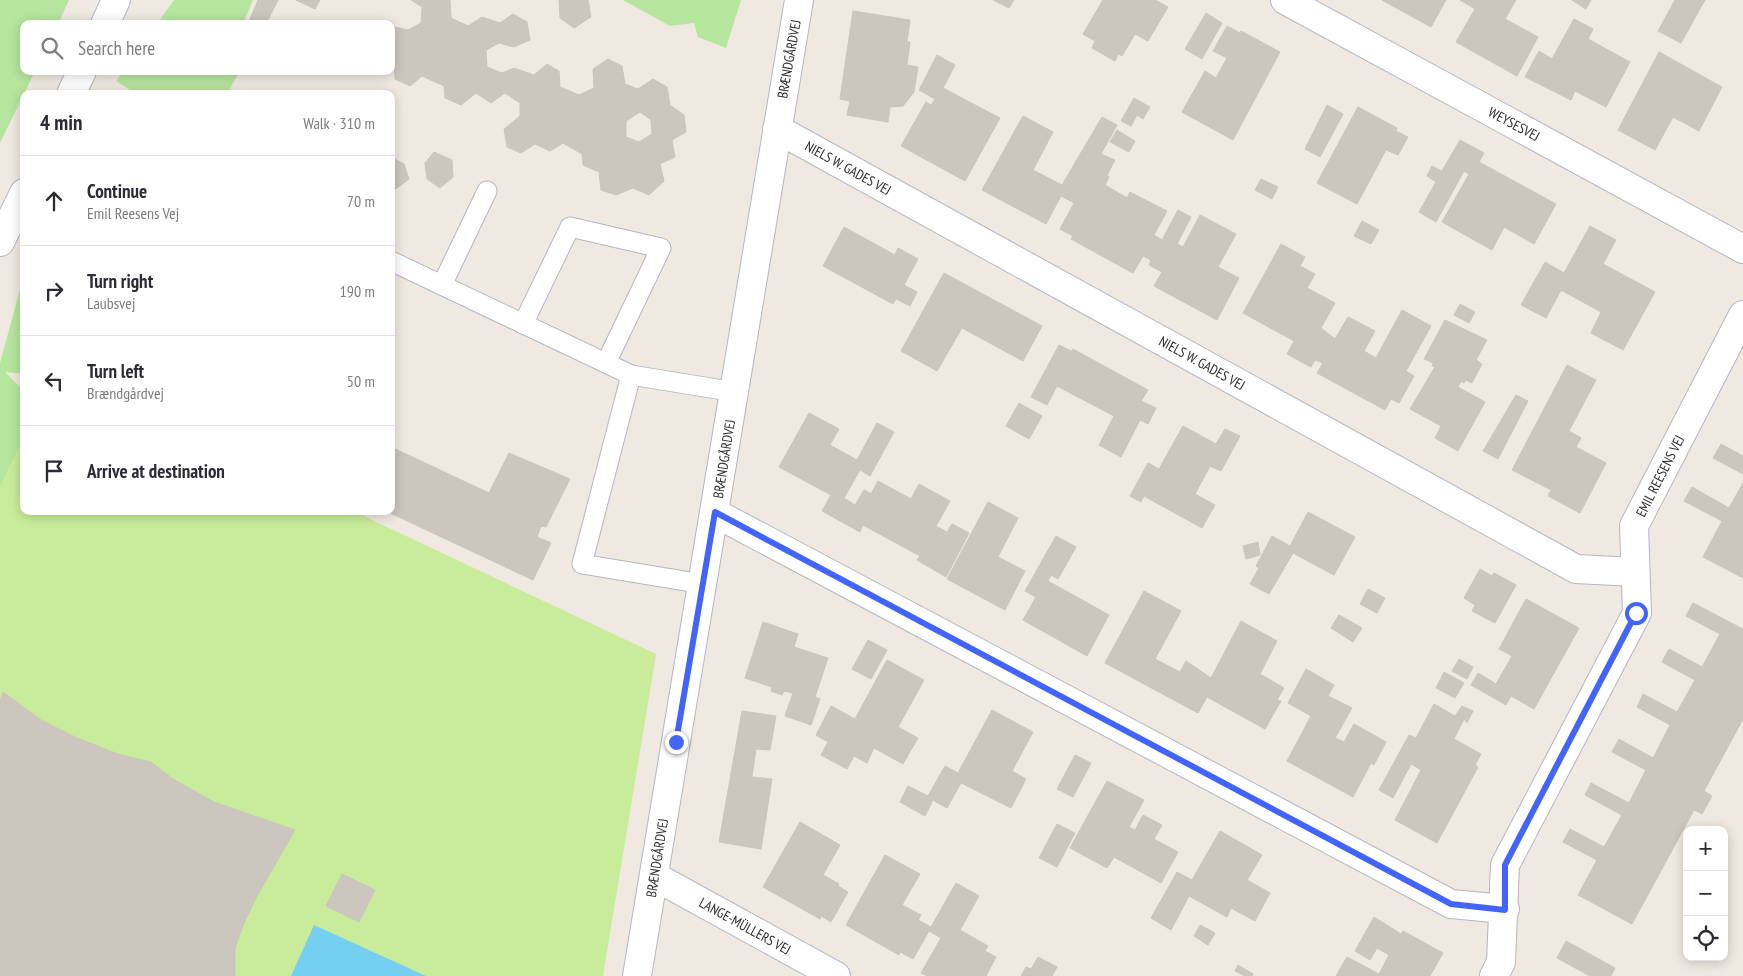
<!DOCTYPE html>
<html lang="en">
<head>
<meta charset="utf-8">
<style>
  body { margin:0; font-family:"PT Sans Narrow",sans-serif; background:#f2f2f3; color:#2b2b33 }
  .controls { position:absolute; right:15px; bottom:15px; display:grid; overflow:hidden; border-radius:10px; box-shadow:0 2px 12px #0003 }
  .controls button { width:45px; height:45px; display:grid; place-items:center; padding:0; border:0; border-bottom:1px solid #e1e1e2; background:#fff; color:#2b2b33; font:25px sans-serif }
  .stop { position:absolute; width:15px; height:15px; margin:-11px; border:4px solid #4264fb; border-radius:50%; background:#fff }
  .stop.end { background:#4264fb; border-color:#fff; box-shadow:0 1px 5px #0008 }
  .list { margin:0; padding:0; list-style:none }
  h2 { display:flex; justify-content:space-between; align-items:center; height:65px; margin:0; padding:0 20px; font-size:21px }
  h2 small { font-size:16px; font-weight:400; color:#7c7c81 }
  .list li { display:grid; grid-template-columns:32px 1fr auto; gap:15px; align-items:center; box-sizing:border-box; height:90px; padding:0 20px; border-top:1px solid #e1e1e2 }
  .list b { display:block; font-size:19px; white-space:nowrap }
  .list p { margin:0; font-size:16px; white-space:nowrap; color:#7c7c81 }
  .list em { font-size:16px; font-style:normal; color:#7c7c81 }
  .icon { flex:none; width:28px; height:28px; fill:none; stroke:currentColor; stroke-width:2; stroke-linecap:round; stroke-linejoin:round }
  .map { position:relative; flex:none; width:1743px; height:976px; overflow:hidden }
  .search { position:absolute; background:#fff; box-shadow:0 2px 12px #0003; left:20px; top:20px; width:375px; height:55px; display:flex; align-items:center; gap:12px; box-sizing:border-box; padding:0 18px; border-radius:10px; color:#7c7c81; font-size:19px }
  .panel { position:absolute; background:#fff; box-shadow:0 2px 12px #0003; left:20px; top:90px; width:375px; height:425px; border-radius:10px }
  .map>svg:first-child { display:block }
</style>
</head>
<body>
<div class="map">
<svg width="1743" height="976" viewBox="0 0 1743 976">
  <rect width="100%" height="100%" fill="#efe9e1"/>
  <g fill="#b6e59e">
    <polygon points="0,0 69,0 58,24 24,24 24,71 35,71 0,143"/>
    <polygon points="174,0 253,0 243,24 157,24"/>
    <polygon points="623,0 741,0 726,48 698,37 694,23 670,26"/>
    <polygon points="123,71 240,71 227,94 212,94 208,91 206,94 137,94 116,81"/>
    <polygon points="24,275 24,374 5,372 24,391 24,511 0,577 0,363"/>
  </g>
  <polygon fill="#c9ec9a" points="24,437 24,511 353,511 656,654 603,976 0,976 0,486"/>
  <polygon fill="#75cff0" points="314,925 426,976 291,976"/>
  <g fill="#cbc7bf" stroke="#cbc5ba" fill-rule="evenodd">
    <polygon points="258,0 278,0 266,24 248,24"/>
    <polygon points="296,0 320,0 315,9"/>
    <path d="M411,0H450L451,18L468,26L482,17L500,23L513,14L527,22L530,40L514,47L499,43L486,50L487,67L502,73L514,68L534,75L547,64L559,71L560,87L579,95L594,88L593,69L608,59L622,66L625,84L638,89L653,79L667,87L670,105L684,115L686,132L672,140L675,157L660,164L664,181L649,195L633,188L616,195L601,190L599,172L583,165L582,154L563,143L550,151L535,144L521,153L507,147L504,129L520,116V103L505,93L491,103L476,93L461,105L445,98L444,86L422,76L410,86L395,79L394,57L391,56V26L408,30L421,23L422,7ZM640,112L651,120L652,134L639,142L626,137V121Z"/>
    <polygon points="559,0 588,0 591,17 574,28 560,18"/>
    <polygon points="993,0 1014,0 1009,8"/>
    <polygon points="1103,0 1155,0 1168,7 1148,41 1135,34 1122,56 1118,54 1115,61 1092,48 1095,41 1083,34"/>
    <polygon points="1382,0 1446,0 1431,27"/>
    <polygon points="1460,0 1516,0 1505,19 1538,37 1517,76 1456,42 1475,9"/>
    <polygon points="1572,0 1591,0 1586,9"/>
    <polygon points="1675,0 1705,0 1681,43 1658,31"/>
    <polygon points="853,11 910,20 907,42 910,42 907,65 918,67 914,92 903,106 890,107 888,122 847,115 850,101 840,99"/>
    <polygon points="1206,13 1222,23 1202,59 1185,49"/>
    <polygon points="1574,19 1593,29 1588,39 1630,62 1606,107 1575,91 1571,100 1525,77 1539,51 1552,59"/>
    <polygon points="1227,26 1240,33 1241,31 1280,52 1233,140 1182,112 1205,71 1216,78 1227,58 1213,51"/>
    <polygon points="1659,52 1722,87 1699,131 1673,117 1655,150 1618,130"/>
    <polygon points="937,55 955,65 943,88 1000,118 965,181 901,146 926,102 931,105 935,99 919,90"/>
    <polygon points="1134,98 1150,107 1143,119 1137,115 1131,126 1121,121"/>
    <polygon points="1327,105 1343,114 1320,157 1305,149"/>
    <polygon points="1358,107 1397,128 1396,131 1408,137 1398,155 1386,150 1357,204 1317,183"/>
    <polygon points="1023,116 1053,132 1033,170 1062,185 1102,117 1117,125 1101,154 1115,160 1107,175 1109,177 1105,185 1127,198 1130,192 1167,211 1154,235 1162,240 1178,210 1191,217 1177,244 1183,247 1200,215 1236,234 1218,267 1239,278 1217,320 1154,286 1162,272 1149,265 1151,260 1143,256 1133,273 1071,239 1073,236 1060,229 1074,203 1061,196 1046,224 982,190"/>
    <polygon points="1117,130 1135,141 1129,152 1110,142"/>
    <polygon points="1460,140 1484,153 1479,162 1556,204 1534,244 1504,227 1492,250 1442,222 1469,174 1464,171 1436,222 1419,212 1436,182 1427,176 1432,166 1442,171"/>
    <polygon points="434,152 452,160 453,177 440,188 427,179 425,163"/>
    <polygon points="391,157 404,164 409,179 393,191 391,190"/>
    <polygon points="1261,179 1278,187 1272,199 1255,190"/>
    <polygon points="1362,221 1379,230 1371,244 1354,236"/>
    <polygon points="1590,226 1616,240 1603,264 1655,292 1623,350 1591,333 1601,312 1561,290 1546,318 1521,305 1545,262 1564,273"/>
    <polygon points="844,227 895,255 898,248 918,259 904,285 917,292 910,306 896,299 893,304 823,266"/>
    <polygon points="1281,244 1305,257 1300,266 1315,274 1307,288 1335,303 1321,328 1335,339 1348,317 1375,331 1364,351 1376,358 1402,310 1431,326 1406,371 1414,376 1399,403 1391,399 1385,410 1317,373 1323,363 1315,360 1311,367 1287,354 1294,341 1243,313"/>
    <polygon points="944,273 1042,326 1023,361 962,328 937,371 901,351"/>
    <polygon points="1460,304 1475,312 1469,323 1454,315"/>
    <polygon points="1445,320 1487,340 1476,360 1482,364 1472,383 1466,380 1464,383 1461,381 1458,387 1485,402 1458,451 1435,438 1441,426 1410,409 1435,367 1432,366 1433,363 1424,359"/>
    <polygon points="1059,345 1071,351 1073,349 1148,390 1141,401 1156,408 1148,424 1140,420 1121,457 1099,445 1114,416 1057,386 1047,405 1031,397"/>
    <polygon points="1567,365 1596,380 1569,431 1581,438 1576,447 1606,463 1580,513 1548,496 1551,490 1512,470"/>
    <polygon points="1516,395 1528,401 1498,459 1483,451"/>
    <polygon points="1019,403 1042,416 1029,439 1006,426"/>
    <polygon points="809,413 839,429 830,445 857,460 877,423 894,432 870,476 860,470 844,498 855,505 864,490 871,494 878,481 911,499 919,484 950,501 936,526 947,532 952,524 969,533 946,577 917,560 920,556 863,525 860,532 822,511 831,495 779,467"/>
    <polygon points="1183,426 1216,444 1225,429 1240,436 1221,471 1210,466 1195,494 1215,505 1202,528 1144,496 1141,502 1130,496 1148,463 1159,469"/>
    <polygon points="1721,444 1743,456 1743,474 1713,458"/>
    <polygon points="391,447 489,493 509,453 570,479 546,527 541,526 537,537 551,543 533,580 386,511 391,511"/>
    <polygon points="1743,483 1743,578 1703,557 1722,521 1684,501 1692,487 1729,508"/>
    <polygon points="988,502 1018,518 998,557 1025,571 1005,610 947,579"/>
    <polygon points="1308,512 1355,537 1334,575 1293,553 1269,594 1250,584 1259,568 1256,566 1272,536 1290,546"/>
    <polygon points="1056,536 1076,547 1058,579 1051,575 1048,581 1109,615 1087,656 1023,620 1036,597 1025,591"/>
    <polygon points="1258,542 1260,555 1246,559 1243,546"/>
    <polygon points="1480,569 1492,576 1494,573 1516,585 1495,623 1472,611 1475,605 1464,598"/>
    <polygon points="1368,589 1385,598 1377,613 1360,604"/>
    <polygon points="1144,591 1181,611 1155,659 1180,672 1186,661 1211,678 1241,621 1277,641 1260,674 1284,688 1277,700 1281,701 1265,729 1207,697 1198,713 1105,663"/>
    <polygon points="1526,599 1579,628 1534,709 1511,696 1506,705 1471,685 1478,673 1496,684 1512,656 1499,649"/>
    <polygon points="1693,603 1743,629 1743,719 1704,791 1712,796 1702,814 1694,810 1632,924 1578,895 1597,860 1563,842 1570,829 1604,847 1622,815 1585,795 1591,783 1629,803 1646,770 1612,752 1619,739 1653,758 1670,725 1637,707 1643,694 1677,712 1695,680 1662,662 1669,649 1702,667 1720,634 1686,616"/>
    <polygon points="1339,615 1362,628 1353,642 1331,628"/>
    <polygon points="763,622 798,634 794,647 828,658 815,697 820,699 811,725 785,716 793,693 784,691 782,695 771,691 772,687 745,678"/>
    <polygon points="868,640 887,650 871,679 852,669"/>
    <polygon points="1459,659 1473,667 1467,679 1452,671"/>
    <polygon points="887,660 924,680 898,727 918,738 903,764 874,748 867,763 854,756 847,769 821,755 828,742 816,735 831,706 855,719"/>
    <polygon points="1306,669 1334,685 1328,696 1352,708 1335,738 1344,742 1354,724 1386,742 1374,765 1371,763 1353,797 1287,761 1311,716 1288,703"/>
    <polygon points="1444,672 1464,683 1455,698 1436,688"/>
    <polygon points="3,692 41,720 77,738 118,754 151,762 173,779 214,802 295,830 257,896 244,923 235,948 235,976 0,976 0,701"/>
    <polygon points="1434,704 1455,716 1462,706 1473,711 1467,723 1464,719 1454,739 1481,754 1475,765 1478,767 1437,843 1395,820 1421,770 1411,764 1393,798 1379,790 1409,735 1416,738"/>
    <polygon points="992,710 1033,732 1012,771 1026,779 1011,808 961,783 947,808 933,800 925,816 900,802 908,786 928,796 945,766 958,773"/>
    <polygon points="742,711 776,716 770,750 756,749 752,777 772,779 761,849 719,842"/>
    <polygon points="1075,755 1091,763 1073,797 1057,789"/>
    <polygon points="1107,781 1144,800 1129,827 1135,830 1143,815 1162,825 1154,839 1178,852 1161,883 1114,857 1107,868 1070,848"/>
    <polygon points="800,822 840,845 823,875 839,884 838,886 848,892 831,922 821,916 820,919 763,887"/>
    <polygon points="1057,824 1075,833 1057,867 1039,858"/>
    <polygon points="1220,831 1262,855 1247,880 1270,893 1255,921 1231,908 1227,917 1189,896 1171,930 1151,918 1177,872 1192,880"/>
    <polygon points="885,855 920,874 902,905 921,915 918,920 931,927 956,883 979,896 960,930 988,946 985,951 996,957 986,976 927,976 921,973 941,938 929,931 913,959 900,952 899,955 846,925"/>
    <polygon points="342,874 375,890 359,922 326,906"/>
    <polygon points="1374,917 1401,934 1403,931 1443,953 1430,976 1336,976 1347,957 1379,974 1389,955 1377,948 1370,960 1355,951"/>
    <polygon points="1200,925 1215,933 1208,945 1194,936"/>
    <polygon points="1566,941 1615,968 1611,976 1590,976 1557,958"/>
    <polygon points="1038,957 1057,967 1052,976 1021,976 1026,967 1031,969"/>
    <polygon points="1238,965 1253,974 1252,976 1245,976 1235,971"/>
  </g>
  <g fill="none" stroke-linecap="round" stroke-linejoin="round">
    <g stroke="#b4b7c1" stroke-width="21">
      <g id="service">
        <polyline points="391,261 631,375 735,392"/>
        <polyline points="442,285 487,191"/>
        <polyline points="523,324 570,227 661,248 606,363"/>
        <polyline points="631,375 582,564 703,584"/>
      </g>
    </g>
    <g stroke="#b4b7c1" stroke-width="30">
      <g id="minor">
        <polyline points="1285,0 1743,249"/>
        <polyline points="777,129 1576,569 1635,572"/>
        <polyline points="715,513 1451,904 1505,909"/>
        <polyline points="654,876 836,976"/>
        <polyline points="1494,976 1501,962 1505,865 1637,613 1634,526 1743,315"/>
      </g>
    </g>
    <g stroke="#b4b7c1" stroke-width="30">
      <g id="tertiary">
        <polyline points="105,24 116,0"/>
        <polyline points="71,94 82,71"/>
        <polyline points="0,242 24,193"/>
        <polyline points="637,976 799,0"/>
      </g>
    </g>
    <use href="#service" stroke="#fff" stroke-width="19"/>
    <use href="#minor" stroke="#fff" stroke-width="28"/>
    <use href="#tertiary" stroke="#fff" stroke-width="28"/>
  </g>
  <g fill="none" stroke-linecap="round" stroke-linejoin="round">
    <polyline stroke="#4264fb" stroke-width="6" points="676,742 715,512 1451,904 1505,910 1505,865 1636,613"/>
  </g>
  <g text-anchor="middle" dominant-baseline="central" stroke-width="4" stroke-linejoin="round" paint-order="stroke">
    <g font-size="14" fill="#2e2e2e" stroke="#fff">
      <text transform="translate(789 59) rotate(-80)">BRÆNDGÅRDVEJ</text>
      <text transform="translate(1514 124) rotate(28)">WEYSESVEJ</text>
      <text transform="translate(848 168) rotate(29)">NIELS W. GADES VEJ</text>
      <text transform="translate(1202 363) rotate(29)">NIELS W. GADES VEJ</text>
      <text transform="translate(724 459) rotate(-81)">BRÆNDGÅRDVEJ</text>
      <text transform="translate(1660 476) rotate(-63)">EMIL REESENS VEJ</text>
      <text transform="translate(657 858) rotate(-81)">BRÆNDGÅRDVEJ</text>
      <text transform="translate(745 926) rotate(29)">LANGE-MÜLLERS VEJ</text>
    </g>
  </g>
</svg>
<div class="controls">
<button>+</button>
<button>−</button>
<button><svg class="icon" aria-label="locate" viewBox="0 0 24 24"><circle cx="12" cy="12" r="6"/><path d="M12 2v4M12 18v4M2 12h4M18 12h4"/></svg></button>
</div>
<div class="stop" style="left:1636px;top:613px"></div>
<div class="stop end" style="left:676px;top:742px"></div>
<div class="search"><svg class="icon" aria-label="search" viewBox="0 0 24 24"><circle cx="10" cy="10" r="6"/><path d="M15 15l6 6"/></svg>Search here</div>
<section class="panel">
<h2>4 min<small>Walk · 310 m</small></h2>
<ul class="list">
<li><svg class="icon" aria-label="ahead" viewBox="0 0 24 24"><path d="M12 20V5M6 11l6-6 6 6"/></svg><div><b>Continue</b><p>Emil Reesens Vej</p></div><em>70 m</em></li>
<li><svg class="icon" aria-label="right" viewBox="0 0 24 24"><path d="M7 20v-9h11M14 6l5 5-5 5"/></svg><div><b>Turn right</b><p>Laubsvej</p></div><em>190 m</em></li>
<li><svg class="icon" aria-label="left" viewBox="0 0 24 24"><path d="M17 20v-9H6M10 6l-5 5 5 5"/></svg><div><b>Turn left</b><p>Brændgårdvej</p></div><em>50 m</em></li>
<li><svg class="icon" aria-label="arrive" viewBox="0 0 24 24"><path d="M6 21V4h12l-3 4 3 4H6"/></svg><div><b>Arrive at destination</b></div></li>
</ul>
</section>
</div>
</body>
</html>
